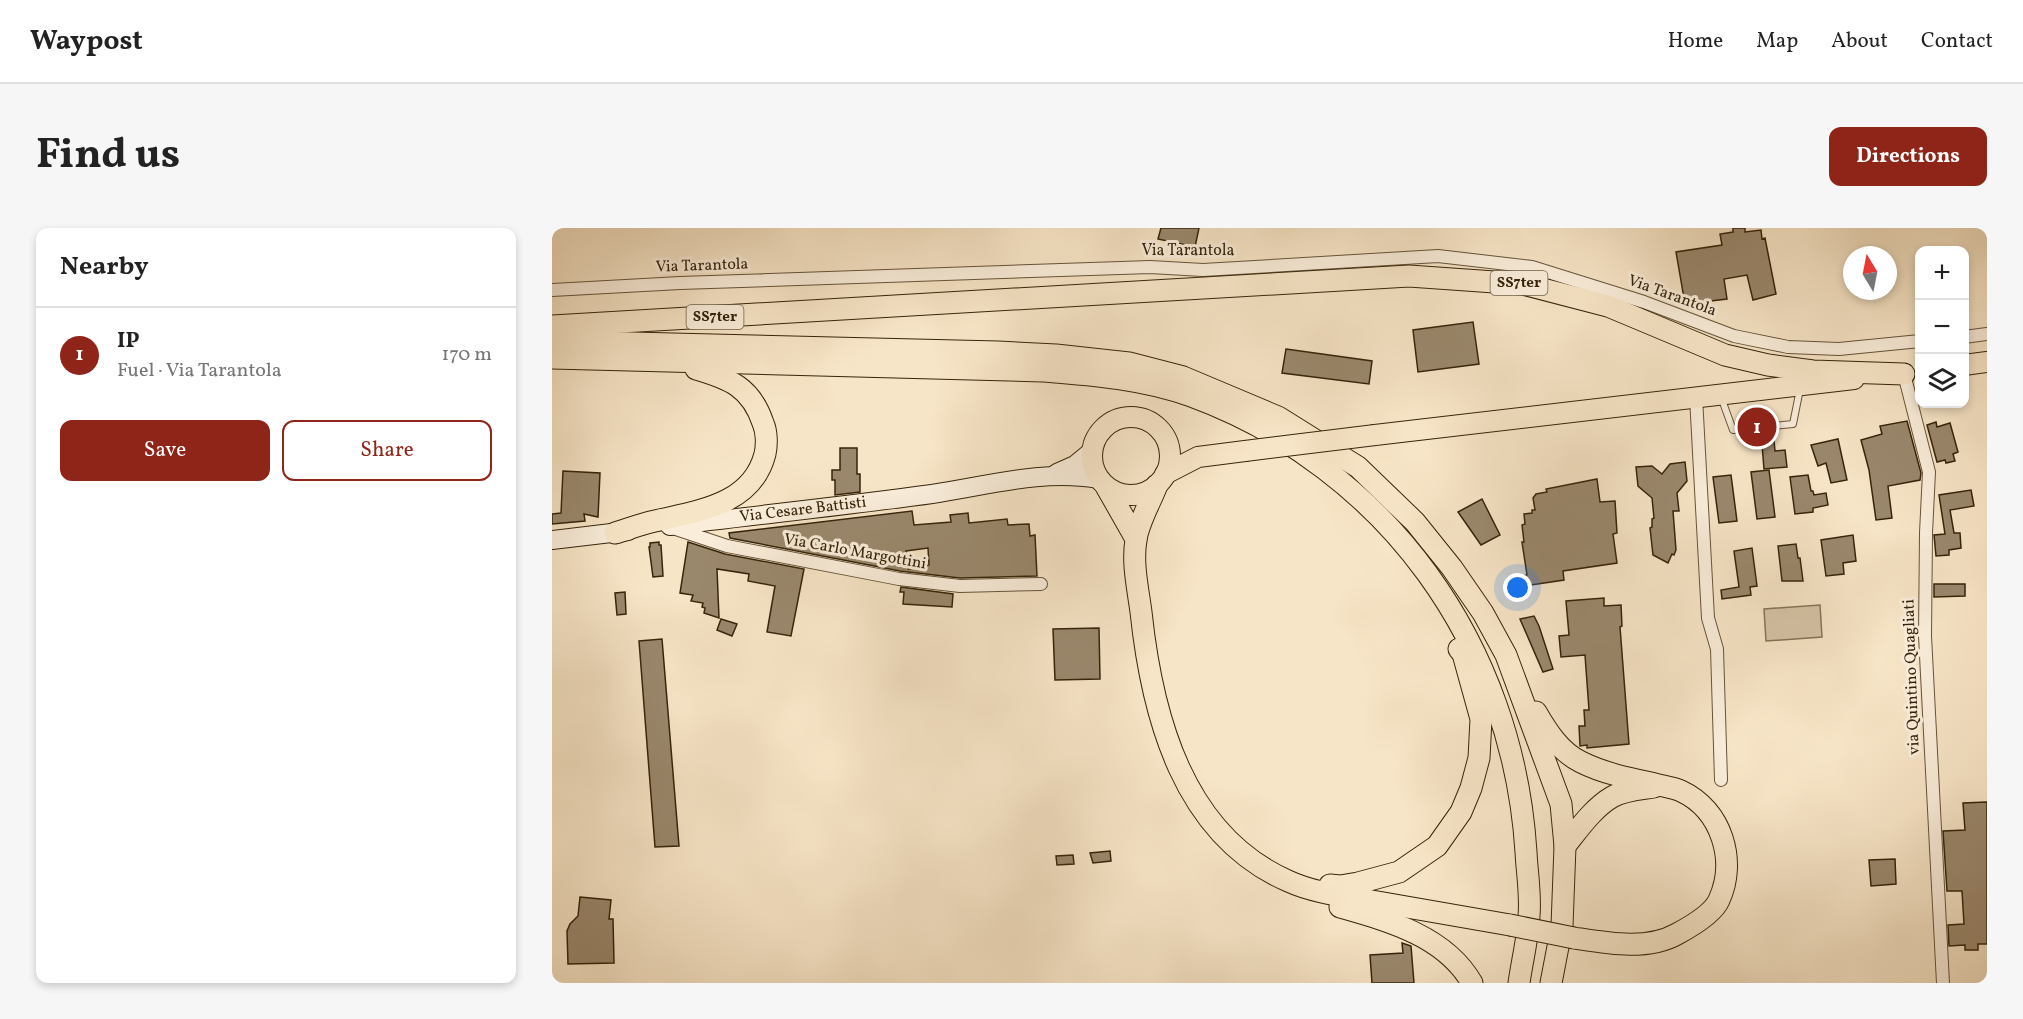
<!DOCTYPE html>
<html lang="en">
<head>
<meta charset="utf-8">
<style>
  body { margin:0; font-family:Vollkorn,serif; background:#f6f6f6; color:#222 }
  .controls { position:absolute; right:18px; top:18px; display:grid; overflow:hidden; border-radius:12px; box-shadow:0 3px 9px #0003 }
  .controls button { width:54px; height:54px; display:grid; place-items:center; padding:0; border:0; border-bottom:2px solid #e0e0e0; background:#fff; color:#222; font:30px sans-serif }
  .compass { position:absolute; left:1291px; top:18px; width:54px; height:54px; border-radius:50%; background:#fff; box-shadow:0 3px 9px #0003; rotate:350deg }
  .you { position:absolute; left:966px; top:360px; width:21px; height:21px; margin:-15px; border:4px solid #fff; border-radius:50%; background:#1a73e8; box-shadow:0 0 0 9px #1a73e833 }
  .badge { display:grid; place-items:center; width:39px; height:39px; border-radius:50%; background:#8f2418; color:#fff; font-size:20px; font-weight:700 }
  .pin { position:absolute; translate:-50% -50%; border:3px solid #fff; box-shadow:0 2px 6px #0006 }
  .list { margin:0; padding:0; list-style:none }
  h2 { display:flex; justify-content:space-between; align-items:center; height:78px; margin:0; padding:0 24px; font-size:26px }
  h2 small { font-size:20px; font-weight:400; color:#767676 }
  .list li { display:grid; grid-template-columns:39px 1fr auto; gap:18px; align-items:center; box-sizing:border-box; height:96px; padding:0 24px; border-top:2px solid #e0e0e0 }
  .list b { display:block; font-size:22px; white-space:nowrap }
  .list p { margin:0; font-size:20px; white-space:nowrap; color:#767676 }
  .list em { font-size:20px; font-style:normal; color:#767676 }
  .actions { display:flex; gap:12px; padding:18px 24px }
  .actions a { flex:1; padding:14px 0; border:2px solid #8f2418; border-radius:12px; text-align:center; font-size:21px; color:#8f2418 }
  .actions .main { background:#8f2418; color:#fff }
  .icon { flex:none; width:33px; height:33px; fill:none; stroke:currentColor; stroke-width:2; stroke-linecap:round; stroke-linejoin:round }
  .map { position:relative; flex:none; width:1435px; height:755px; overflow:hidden; border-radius:12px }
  header { display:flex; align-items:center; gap:36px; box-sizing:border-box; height:84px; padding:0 30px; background:#fff; border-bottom:2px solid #e0e0e0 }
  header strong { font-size:28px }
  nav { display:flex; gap:33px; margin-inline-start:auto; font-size:21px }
  .intro { display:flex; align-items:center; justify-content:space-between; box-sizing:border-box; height:144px; padding:0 36px }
  h1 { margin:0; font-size:42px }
  .button { padding:15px 27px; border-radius:12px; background:#8f2418; color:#fff; font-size:21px; font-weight:700 }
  main { display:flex; gap:36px; padding:0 36px }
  aside { flex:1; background:#fff; border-radius:12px; box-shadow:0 3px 9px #0003 }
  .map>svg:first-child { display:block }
</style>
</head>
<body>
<header>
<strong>Waypost</strong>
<nav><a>Home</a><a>Map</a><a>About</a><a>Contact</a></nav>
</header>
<div class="intro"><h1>Find us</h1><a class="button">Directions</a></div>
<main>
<aside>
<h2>Nearby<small></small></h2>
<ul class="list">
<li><span class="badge">1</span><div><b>IP</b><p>Fuel · Via Tarantola</p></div><em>170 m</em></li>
</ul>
<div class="actions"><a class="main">Save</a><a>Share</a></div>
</aside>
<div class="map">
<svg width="1435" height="755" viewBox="0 0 1435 755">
  <rect width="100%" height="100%" fill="#f7e5c7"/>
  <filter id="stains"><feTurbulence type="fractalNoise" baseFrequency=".00333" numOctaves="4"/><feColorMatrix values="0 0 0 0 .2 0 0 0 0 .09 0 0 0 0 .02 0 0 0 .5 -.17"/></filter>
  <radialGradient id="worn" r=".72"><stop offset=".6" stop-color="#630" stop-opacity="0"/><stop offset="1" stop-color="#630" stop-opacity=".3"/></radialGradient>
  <polygon fill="#d6c4a7" stroke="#867459" stroke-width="1.5" points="1268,377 1270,409 1214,413 1212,381"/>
  <g fill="#9a886d" stroke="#36240b" stroke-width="1.5" fill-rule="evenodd">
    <polygon points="609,0 647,0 643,19 606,11"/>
    <polygon points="1181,0 1193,0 1193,4 1209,2 1210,11 1213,10 1224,66 1201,72 1195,47 1172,51 1175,71 1133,76 1124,24 1170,17 1168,6 1181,4"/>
    <polygon points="921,94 927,136 866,144 861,102"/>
    <polygon points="734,121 820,133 817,156 730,145"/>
    <polygon points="1355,193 1369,245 1368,252 1336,258 1340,290 1324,292 1317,242 1309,212 1330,206 1328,198"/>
    <polygon points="1384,194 1385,199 1398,195 1406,224 1401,226 1403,233 1394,235 1393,232 1385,234 1375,197"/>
    <polygon points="1221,203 1223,223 1233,222 1235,239 1212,241 1209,204"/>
    <polygon points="1286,211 1295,252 1279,255 1274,235 1266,238 1259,217"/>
    <polygon points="288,220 305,220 305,246 308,246 308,264 283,267 283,252 280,252 280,242 288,242"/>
    <polygon points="1133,234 1135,253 1125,265 1127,283 1121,283 1124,322 1122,327 1120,326 1116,335 1101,327 1098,300 1100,299 1100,291 1102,290 1100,270 1086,258 1084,239 1100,238 1110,246 1118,236"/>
    <polygon points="1217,242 1223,289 1205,291 1199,244"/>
    <polygon points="11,243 48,245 46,289 32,286 33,293 0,296 0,286 9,285"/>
    <polygon points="1179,247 1185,293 1167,295 1161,249"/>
    <polygon points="1256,247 1259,263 1261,263 1262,267 1274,265 1276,277 1261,280 1261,284 1243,286 1238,249"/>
    <polygon points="1045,251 1048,274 1063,273 1065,305 1061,306 1065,335 1011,343 1012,352 965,359 963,349 975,347 970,314 972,314 970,297 973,296 972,286 980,285 980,282 983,282 981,270 984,266 995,264 994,261"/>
    <polygon points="1419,262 1422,278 1398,282 1402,305 1408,305 1409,320 1397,322 1397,327 1384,328 1382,307 1393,306 1387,267"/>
    <polygon points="930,271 948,307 929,317 906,284"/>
    <path d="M360,283L362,297L399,294L398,287L416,285L417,295L455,291L456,297L477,296L478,308L483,307L485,348L408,350L348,343L178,310L177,305ZM376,320L377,337L356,341L354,323Z"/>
    <polygon points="1301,307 1304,333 1291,335 1292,346 1274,348 1269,312"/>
    <polygon points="107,314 107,317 109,317 111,348 101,349 97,319 98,319 98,315"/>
    <polygon points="136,314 173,326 252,341 239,408 215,404 223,358 196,353 197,346 165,341 167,390 152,385 153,380 150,379 151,375 139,373 141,367 128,365"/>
    <polygon points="1244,316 1246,330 1248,330 1251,353 1230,353 1226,318"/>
    <polygon points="1200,320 1205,358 1198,359 1199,367 1170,371 1169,362 1187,359 1182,323"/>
    <polygon points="1382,356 1413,356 1413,368 1382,369"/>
    <polygon points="349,359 401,366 400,379 351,376 352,364 348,364"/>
    <polygon points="73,364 74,386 65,387 63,365"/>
    <polygon points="1052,370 1052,378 1069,377 1070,398 1068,399 1077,516 1035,520 1035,517 1028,518 1027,498 1033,498 1032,482 1037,482 1033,427 1009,429 1007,408 1017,407 1014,373"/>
    <polygon points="982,388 987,398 1001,441 991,444 968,391"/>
    <polygon points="169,391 185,396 180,408 165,402"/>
    <polygon points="547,400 548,451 503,452 501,401"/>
    <polygon points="110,411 127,618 103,619 87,413"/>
    <polygon points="1435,574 1435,716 1426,716 1426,722 1413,722 1413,717 1397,718 1396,697 1412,696 1410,663 1395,663 1391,603 1413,602 1411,575"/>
    <polygon points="558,623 559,633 541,635 538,625"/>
    <polygon points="521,627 522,636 505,637 504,628"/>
    <polygon points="1343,631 1344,656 1319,658 1317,632"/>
    <polygon points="28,669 59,672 57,691 61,691 62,735 16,736 15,703 18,696 26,688"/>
    <polygon points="850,715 859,718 862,755 820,755 818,727 851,725"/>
  </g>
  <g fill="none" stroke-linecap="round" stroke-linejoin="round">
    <g stroke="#66543a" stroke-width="8">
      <polyline id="service" points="1169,169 1181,202 1241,196 1248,161"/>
    </g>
    <g stroke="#66543a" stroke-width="14">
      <g id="minor">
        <polyline points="0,62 128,55 598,39 651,42 886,28 980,39 1092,74 1182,108 1236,119 1287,121 1368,113"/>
        <polyline points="1412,109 1435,106"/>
        <polyline points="1352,146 1377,244 1374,305 1373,408 1391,755"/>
        <polyline points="1144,169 1156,390 1165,421 1169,552"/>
        <polyline points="121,300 175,318 347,351 408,358 489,356"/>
      </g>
    </g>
    <g stroke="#36240b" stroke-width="20">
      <g id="secondary">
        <polyline points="505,245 523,237 540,223"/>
        <path id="s1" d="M118,298C205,287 293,278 380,266C435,258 491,241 546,251"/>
        <polyline points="0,312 76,303"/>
      </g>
    </g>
    <g stroke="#36240b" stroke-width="22">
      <g id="primary">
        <polyline points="1412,137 1435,134"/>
        <circle cx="579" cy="228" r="39"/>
        <polyline points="823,207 1302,151"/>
        <polyline points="613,246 646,229 693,223"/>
      </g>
    </g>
    <g stroke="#36240b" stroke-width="23">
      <g id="trunk">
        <polyline points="0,98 857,48 971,56 1056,78 1173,127 1216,137 1261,143 1352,146"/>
        <polyline points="0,113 446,124 504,127 577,135 631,149 726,189 806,239 863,294 900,340 931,385 954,427 1009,576 1013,618 1010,698 999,755"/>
        <path d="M0,130L491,143C541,147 592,151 639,168C835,240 961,417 974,624C975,645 979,667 977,688C976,710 970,733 967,755"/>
        <path d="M605,257C599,273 586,295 584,312C580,335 586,361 589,384C600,488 631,607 736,653C762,665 792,668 820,673C866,681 912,689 958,697"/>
        <polyline points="555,260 584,311"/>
        <path d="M63,305C76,301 89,296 103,293C146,283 200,277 213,226C215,217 215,204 211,195C199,159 178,151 144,141"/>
        <path d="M984,484C995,503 1008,524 1029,534C1051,545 1075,550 1099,555C1108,558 1120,559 1129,563C1170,582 1185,633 1167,672C1161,686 1138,699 1125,706C1095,723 1054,715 1022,710"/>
        <path d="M1013,618C1026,602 1041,580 1060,569C1072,562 1089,561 1102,559"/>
        <polyline points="778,657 788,658 806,655 847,644 885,618 909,584 919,560 927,530 929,491 911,426 907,421"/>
        <path d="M788,679C837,693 893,708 920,755"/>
      </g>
    </g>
    <use href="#service" stroke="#faeedb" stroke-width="6"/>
    <use href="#minor" stroke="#faeedb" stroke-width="12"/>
    <use href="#secondary" stroke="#faeedb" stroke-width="18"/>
    <use href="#primary" stroke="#f7e5c7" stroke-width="20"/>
    <use href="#trunk" stroke="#f7e5c7" stroke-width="21"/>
    <g stroke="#36240b" stroke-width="22" stroke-linecap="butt">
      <polyline id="primary-bridge" points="693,223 823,207"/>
    </g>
    <g stroke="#36240b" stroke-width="23" stroke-linecap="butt">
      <polyline id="trunk-bridge" points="958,697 1022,710"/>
    </g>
    <use href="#primary-bridge" stroke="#f7e5c7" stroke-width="20"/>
    <use href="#trunk-bridge" stroke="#f7e5c7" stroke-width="21"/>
  </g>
  <g text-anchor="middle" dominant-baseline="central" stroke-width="6" stroke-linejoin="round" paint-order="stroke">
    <g fill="#faeedb" stroke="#716149" stroke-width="1.5">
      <rect x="938.5" y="43" width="57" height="24" rx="4.5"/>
      <rect x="134.5" y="77" width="57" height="24" rx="4.5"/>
    </g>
    <g font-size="15" font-weight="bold" fill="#36240b">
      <text x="967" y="55">SS7ter</text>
      <text x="163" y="89">SS7ter</text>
    </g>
    <g font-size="16" fill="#36240b" stroke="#faeedb">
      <text x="636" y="23">Via Tarantola</text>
      <text transform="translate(150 38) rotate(-2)">Via Tarantola</text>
      <text transform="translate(1120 68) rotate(20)">Via Tarantola</text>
      <text stroke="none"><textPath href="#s1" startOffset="134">Via Cesare Battisti</textPath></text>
      <text transform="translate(303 324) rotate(10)">Via Carlo Margottini</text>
      <text transform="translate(1360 449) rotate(-92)">via Quintino Quagliati</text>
    </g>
  </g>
  <rect width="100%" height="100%" filter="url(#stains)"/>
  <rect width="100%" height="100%" fill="url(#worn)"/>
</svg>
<div class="controls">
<button>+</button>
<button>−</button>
<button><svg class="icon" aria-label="layers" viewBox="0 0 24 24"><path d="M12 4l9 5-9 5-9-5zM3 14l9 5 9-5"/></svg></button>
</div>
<svg class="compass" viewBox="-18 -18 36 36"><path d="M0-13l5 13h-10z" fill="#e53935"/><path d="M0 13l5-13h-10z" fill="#767676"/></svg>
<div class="you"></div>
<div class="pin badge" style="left:1205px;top:199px">1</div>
</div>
</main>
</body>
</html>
